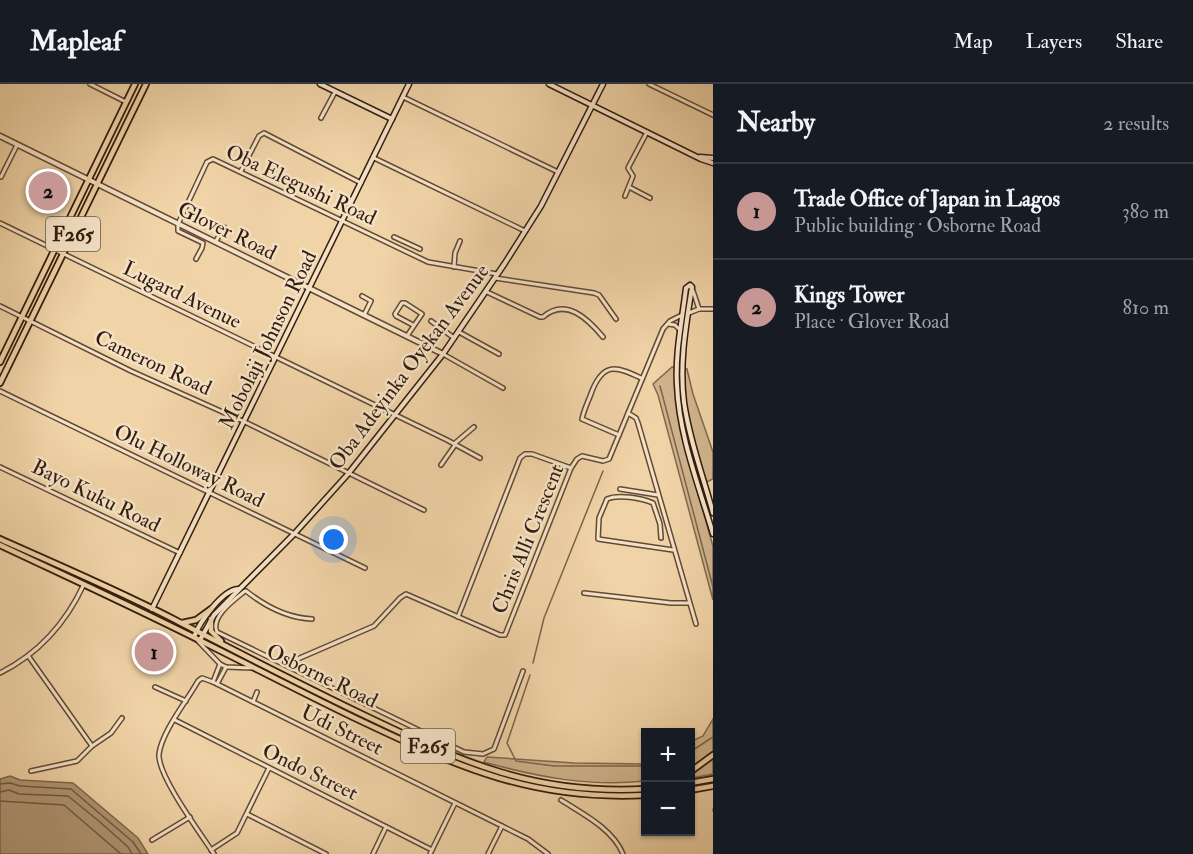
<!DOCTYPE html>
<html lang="en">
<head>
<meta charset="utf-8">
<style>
  body { margin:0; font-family:"IM FELL Double Pica",serif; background:#20242c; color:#f1f3f6 }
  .controls { position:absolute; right:18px; bottom:18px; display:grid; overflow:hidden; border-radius:0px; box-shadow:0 2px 4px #0004 }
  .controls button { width:54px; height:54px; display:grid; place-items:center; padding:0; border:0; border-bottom:2px solid #363941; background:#171b24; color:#f1f3f6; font:30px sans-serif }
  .you { position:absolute; left:334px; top:456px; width:21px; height:21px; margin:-15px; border:4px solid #fff; border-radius:50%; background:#1a73e8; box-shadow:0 0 0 9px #1a73e833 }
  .badge { display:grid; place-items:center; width:39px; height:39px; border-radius:50%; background:#c59692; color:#111; font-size:20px; font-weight:700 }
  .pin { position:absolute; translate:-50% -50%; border:3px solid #fff; box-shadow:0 2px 6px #0006 }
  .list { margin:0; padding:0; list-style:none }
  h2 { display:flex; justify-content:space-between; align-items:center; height:78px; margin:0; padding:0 24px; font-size:26px }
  h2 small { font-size:20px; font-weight:400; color:#9ea1a6 }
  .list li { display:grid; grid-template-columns:39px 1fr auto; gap:18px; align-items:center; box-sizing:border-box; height:96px; padding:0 24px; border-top:2px solid #363941 }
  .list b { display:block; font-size:22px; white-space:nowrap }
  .list p { margin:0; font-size:20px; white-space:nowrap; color:#9ea1a6 }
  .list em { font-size:20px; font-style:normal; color:#9ea1a6 }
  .map { position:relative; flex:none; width:713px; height:770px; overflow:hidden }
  header { display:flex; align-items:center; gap:36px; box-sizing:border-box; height:84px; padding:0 30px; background:#171b24; border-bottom:2px solid #363941 }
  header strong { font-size:28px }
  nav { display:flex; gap:33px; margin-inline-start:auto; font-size:21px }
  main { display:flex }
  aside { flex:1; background:#171b24 }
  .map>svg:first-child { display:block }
</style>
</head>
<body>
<header>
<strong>Mapleaf</strong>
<nav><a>Map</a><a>Layers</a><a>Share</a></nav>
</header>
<main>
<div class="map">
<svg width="713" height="770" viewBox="0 0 713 770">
  <rect width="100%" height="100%" fill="#f0d3a7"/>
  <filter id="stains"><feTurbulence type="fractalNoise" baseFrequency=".00333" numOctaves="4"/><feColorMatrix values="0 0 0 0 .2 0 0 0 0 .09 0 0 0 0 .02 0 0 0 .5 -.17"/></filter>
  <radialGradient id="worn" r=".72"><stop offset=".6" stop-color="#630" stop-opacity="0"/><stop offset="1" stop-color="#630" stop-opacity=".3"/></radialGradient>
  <g fill="#d0b48d" stroke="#80684e" stroke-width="1.5">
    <polygon points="672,283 687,285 693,310 713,368 713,395 696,403 713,462 713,516 658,311 653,300"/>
    <polygon points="713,635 713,690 691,694 690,658 703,652"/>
    <path d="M487,673L574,679L645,680V697C590,703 537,693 484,678Z"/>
  </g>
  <polygon fill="#af9573" stroke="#7d654b" stroke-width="1.5" points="10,692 20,696 73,699 138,754 148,770 0,770 0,695"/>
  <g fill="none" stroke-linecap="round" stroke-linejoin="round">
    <g stroke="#705941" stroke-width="1.5">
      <polyline points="0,700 10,699 20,702 71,705 133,758 141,770"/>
      <polyline points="0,708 9,706 19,710 68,712 100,738 128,763 132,770"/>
      <polyline points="0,717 64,721 121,770"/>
    </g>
    <g stroke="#7d654b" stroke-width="1.5">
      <polyline points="660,302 713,503"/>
      <polyline points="533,579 544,534 603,387"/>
      <polyline points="530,591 507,659 516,677 554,682 646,682"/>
      <polyline points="690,668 713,653"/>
      <polyline points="713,725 713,727"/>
    </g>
    <g stroke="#614a35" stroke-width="6">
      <g id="minor">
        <polyline points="90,0 126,18"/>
        <polyline points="649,0 713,31"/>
        <polyline points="403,13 558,88"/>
        <polyline points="321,34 335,8"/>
        <polyline points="374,74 525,147"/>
        <polyline points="241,87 259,52 264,49 361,99"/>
        <polyline points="1,93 17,61"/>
        <polyline points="629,103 650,114"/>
        <polyline points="625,112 633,92 628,84 647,48"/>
        <polyline points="0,139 447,356 480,374"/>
        <polyline points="394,153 420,165"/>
        <polyline points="216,157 224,143"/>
        <polyline points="196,175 202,164 203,159 178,147 178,140 207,78 213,75 428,178 497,190"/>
        <polyline points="454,183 455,169 460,157"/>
        <polyline points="495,194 594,209 599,211 616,235"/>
        <polyline points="692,204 699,225"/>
        <path d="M487,208L540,233H543C566,213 588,235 603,253"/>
        <polyline points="362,212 371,217 364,231"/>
        <polyline points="0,222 131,287 245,338 424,426"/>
        <polyline points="689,229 699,225 713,225"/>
        <polyline points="431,237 454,254"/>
        <polyline points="668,240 675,241 679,245"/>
        <polyline points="459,248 499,270"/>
        <polyline points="407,252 422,230 405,219 402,219 395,230 396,232 413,241"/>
        <polyline points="443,270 503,304"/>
        <polyline points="0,307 365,484"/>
        <polyline points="628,329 636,334 638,339 696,540"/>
        <path d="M619,351L582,335C584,325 589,316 592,307C604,277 617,283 641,294"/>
        <polyline points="454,360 474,343"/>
        <polyline points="441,381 455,361"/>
        <polyline points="0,383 180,469"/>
        <polyline points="620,405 658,411"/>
        <path d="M661,454L660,440L653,419C642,414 618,410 607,415L599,434L598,455L673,466"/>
        <path d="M245,507C234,516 210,533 217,548L464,668L483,670L494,665L523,587"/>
        <path d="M246,507C265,522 287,534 312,535"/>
        <polyline points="584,509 671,519 688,519"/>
        <polyline points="458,533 520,374 525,370 532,370 571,384"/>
        <polyline points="198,557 220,580 226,583 252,584"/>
        <polyline points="29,573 92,662 111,649 122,634"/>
        <polyline points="286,580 374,542 400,514 406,510 500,551 505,551 571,384 577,375 582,372 603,377 609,375 663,245 670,237 682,231"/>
        <path d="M0,589C38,570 66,539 84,500"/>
        <polyline points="213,598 220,580"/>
        <polyline points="217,600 226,583"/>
        <polyline points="155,603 186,617"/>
        <polyline points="253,618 257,608"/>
        <polyline points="175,636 432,766"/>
        <polyline points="31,687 77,677 92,662"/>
        <path d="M561,716C583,730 613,745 623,770"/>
        <polyline points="247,730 326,770"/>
        <polyline points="152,756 190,733"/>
        <polyline points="211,766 237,749 269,684"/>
        <path d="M214,770C201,750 157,691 159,670C162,647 187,617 198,597L202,594L213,598L502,742L528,755L548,770"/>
        <polyline points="373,770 386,743"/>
        <polyline points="430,770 455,719"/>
        <polyline points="488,770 502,742"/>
      </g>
    </g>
    <g stroke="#614a35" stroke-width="7">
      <polyline id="tertiary" points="0,52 443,270"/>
    </g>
    <g stroke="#311d0f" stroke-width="7">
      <g id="secondary">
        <polyline points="320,0 392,35"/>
        <polyline points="549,0 701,75 713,79"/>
        <polyline points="700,73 713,74"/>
        <path d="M713,429C703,392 689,355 684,318C679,280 686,241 692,203L690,201L686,204C682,237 675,269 677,301C679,352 699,402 713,450"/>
        <polyline points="152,525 409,0"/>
        <path d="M194,553C199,539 222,506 238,505"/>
        <polyline points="200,556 214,531 295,449 348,390 443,270 505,179 541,122 603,0"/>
      </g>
    </g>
    <g stroke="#311d0f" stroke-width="8">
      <g id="primary">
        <polyline points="0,278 135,0"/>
        <polyline points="0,299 146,0"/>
        <path d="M0,455C60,482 122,508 181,539C243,571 305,603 368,633C464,679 536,711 646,705"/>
        <path d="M0,461C70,494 140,526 209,561C259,586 309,612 359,636C458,683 533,717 646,711"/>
        <polyline points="211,535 211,547 221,557"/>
        <polyline points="182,539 196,536 211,525"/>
        <polyline points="690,688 713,671"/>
        <polyline points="690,699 713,695"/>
        <polyline points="690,706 713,702"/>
      </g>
    </g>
    <use href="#minor" stroke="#f5e2c6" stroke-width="3"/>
    <use href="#tertiary" stroke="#f5e2c6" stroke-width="4"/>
    <use href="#secondary" stroke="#f5e2c6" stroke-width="4"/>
    <use href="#primary" stroke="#f0d3a7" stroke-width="4.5"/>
  </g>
  <g text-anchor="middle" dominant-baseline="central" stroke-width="5" stroke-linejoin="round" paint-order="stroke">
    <g fill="#f5e2c6" stroke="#6c5846" stroke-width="1.5">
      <rect x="46" y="133" width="54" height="34" rx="4.5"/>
      <rect x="401" y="645" width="54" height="34" rx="4.5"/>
    </g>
    <g font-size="20" font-weight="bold" fill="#311d0f">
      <text x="73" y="150">F265</text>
      <text x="428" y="662">F265</text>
    </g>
    <g font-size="21" fill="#311d0f" stroke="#f5e2c6">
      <text transform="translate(301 101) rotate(25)">Oba Elegushi Road</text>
      <text transform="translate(227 147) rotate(26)">Glover Road</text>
      <text transform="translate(182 211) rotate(26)">Lugard Avenue</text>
      <text transform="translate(268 256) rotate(-64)">Mobolaji Johnson Road</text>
      <text transform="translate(153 279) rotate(25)">Cameron Road</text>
      <text transform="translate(409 283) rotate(-53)">Oba Adeyinka Oyekan Avenue</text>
      <text transform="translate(189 382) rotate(26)">Olu Holloway Road</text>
      <text transform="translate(96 412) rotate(26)">Bayo Kuku Road</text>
      <text transform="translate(528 455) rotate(-68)">Chris Alli Crescent</text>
      <text transform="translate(322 592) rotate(26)">Osborne Road</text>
      <text transform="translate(342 646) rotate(26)">Udi Street</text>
      <text transform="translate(310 688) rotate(26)">Ondo Street</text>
    </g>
  </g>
  <rect width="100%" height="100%" filter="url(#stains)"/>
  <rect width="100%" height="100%" fill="url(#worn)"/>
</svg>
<div class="controls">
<button>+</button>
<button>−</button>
</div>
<div class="you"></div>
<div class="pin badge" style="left:154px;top:568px">1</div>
<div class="pin badge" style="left:48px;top:107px">2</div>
</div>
<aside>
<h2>Nearby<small>2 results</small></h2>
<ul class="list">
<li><span class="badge">1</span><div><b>Trade Office of Japan in Lagos</b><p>Public building · Osborne Road</p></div><em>380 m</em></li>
<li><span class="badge">2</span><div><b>Kings Tower</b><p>Place · Glover Road</p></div><em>810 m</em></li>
</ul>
</aside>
</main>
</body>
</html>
